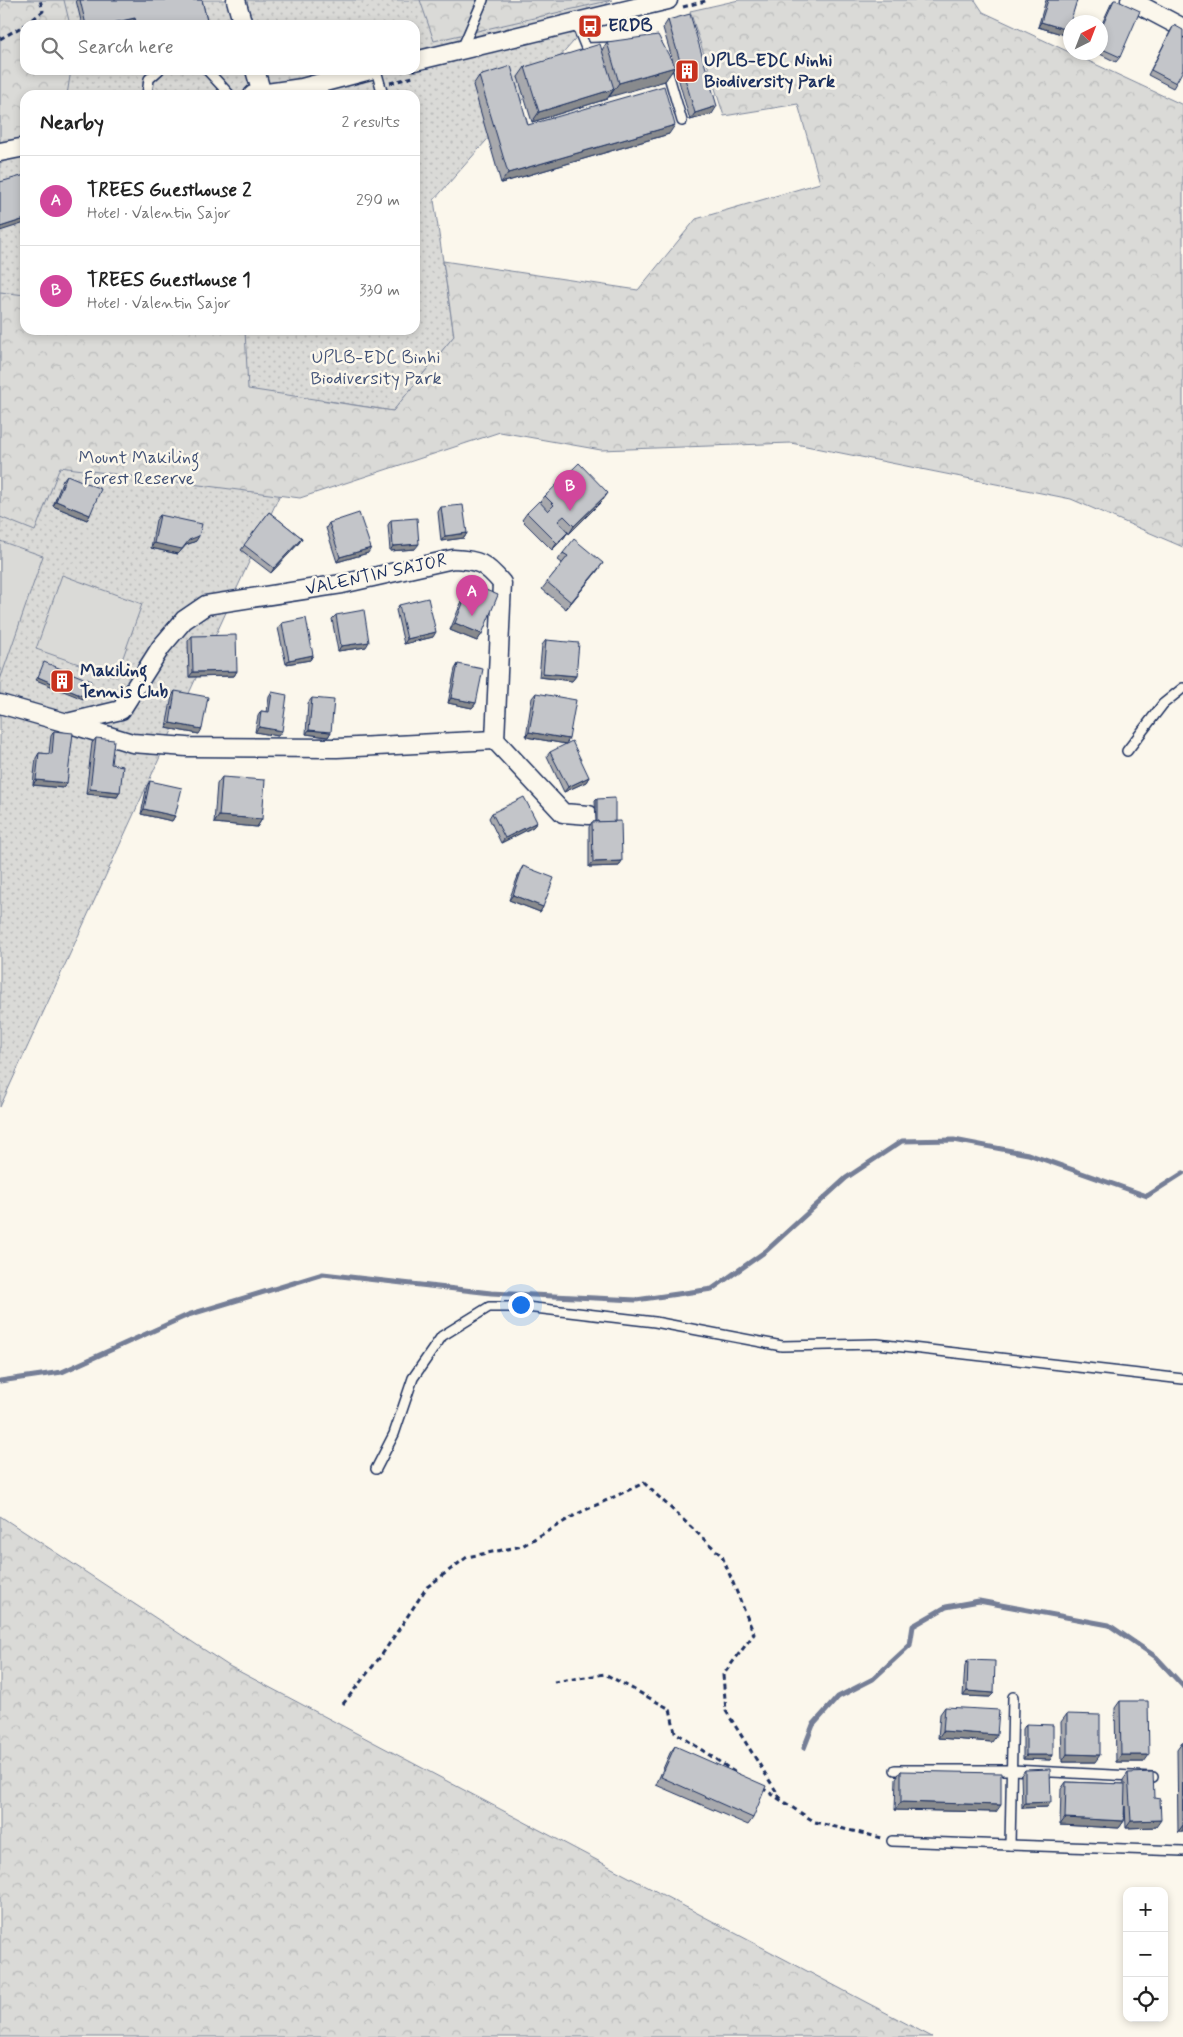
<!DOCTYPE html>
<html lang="en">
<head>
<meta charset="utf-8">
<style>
  body { margin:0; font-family:Mynerve,sans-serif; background:#f2f2f2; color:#222 }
  .controls { position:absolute; right:15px; bottom:15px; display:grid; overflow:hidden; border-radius:10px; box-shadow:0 2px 8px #0003 }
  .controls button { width:45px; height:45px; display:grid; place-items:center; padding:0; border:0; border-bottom:1px solid #e0e0e0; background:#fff; color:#222; font:25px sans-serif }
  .compass { position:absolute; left:1063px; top:15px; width:45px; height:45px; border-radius:50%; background:#fff; box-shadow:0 2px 8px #0003; rotate:42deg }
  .you { position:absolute; left:520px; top:1304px; width:18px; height:18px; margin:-12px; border:4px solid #fff; border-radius:50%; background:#1a73e8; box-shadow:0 0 0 8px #1a73e833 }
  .badge { display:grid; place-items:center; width:32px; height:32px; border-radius:50%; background:#1a73e8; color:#fff; font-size:16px; font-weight:700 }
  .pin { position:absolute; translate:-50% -41px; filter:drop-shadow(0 1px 2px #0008) }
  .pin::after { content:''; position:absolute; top:26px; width:18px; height:15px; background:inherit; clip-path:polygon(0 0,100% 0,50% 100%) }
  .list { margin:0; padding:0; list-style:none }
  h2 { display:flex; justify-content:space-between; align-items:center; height:65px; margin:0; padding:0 20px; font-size:21px }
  h2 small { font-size:16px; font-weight:400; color:#767676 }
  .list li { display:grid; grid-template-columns:32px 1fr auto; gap:15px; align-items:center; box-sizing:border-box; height:90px; padding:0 20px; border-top:1px solid #e0e0e0 }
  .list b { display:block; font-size:19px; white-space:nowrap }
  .list p { margin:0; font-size:16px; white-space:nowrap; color:#767676 }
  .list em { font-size:16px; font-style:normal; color:#767676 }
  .icon { flex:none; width:28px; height:28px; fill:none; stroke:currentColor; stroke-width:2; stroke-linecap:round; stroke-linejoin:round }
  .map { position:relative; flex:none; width:1183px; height:2037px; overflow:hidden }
  .search { position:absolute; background:#fff; box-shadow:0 2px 8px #0003; left:20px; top:20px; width:400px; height:55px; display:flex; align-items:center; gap:12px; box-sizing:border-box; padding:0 18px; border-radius:15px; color:#767676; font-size:19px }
  .panel { position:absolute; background:#fff; box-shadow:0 2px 8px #0003; left:20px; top:90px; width:400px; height:245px; border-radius:15px }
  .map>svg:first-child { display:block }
</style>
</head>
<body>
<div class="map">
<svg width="1183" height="2037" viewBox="0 0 1183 2037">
  <defs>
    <pattern id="grass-dots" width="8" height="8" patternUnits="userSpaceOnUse" patternTransform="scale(1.25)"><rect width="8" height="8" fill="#dadad7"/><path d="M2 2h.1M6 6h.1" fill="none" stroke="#babbbb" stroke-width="1.8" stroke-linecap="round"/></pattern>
    <pattern id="forest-crowns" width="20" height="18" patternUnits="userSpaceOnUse" patternTransform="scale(1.25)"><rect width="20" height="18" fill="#dadad7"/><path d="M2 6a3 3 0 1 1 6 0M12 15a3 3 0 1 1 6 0" fill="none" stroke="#babbbb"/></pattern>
  </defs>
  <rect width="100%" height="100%" fill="#fbf7ec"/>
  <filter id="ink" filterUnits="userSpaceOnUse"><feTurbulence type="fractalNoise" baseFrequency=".02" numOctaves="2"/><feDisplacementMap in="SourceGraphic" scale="10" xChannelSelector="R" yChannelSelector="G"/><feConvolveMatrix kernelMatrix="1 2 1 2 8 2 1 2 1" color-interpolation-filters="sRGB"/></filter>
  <g filter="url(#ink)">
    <path fill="url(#grass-dots)" stroke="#7a849a" fill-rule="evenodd" d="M0,0H610L434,200L454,336L393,411L323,400L0,1107ZM25,25H415V70H25ZM25,95H415V330H25Z"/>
    <g fill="url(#forest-crowns)" stroke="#7a849a">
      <polygon points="0,0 64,0 70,25 25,25 25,70 71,70 67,95 25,95 25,142 0,151"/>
      <polygon points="420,0 612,0 434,41"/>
      <polygon points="739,0 975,0 983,12 1183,105 1183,547 1071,499 791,443 601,450 500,432 300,498 60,467 35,531 0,517 0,292 25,295 25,330 245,330 248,389 393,411 454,336 443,261 638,290 696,219 820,183 798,104 724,116 690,11"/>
      <polygon points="0,1516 229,1666 932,2037 0,2037"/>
    </g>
    <g fill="#dadad7" stroke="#7a849a">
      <polygon points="0,541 43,556 0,680"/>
      <polygon points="62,575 142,604 116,677 36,649"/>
    </g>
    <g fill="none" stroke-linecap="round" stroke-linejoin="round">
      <g stroke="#747e96" stroke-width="5">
        <polyline points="0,1381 62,1372 188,1315 323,1274 491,1293 636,1300 712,1289 766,1251 846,1178 902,1141 954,1140 1028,1154 1147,1196 1183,1173"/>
        <polyline points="804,1748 813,1725 838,1697 873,1679 910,1645 913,1626 946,1607 979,1601 1109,1625 1156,1657 1183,1686"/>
      </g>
      <g stroke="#1b2f5e" stroke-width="12">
        <g id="lane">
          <polyline points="575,21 586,48 614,47"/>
          <polyline points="461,51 483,0"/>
          <polyline points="666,66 682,121"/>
          <polyline points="207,70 230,95"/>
          <polyline points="376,70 383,95"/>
          <polyline points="147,95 149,79 159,70"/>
          <polyline points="1127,751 1163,704 1183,688"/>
          <polyline points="376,1469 394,1434 413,1378 442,1336 489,1307 526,1307 655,1322 782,1346 877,1344 1183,1379"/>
          <polyline points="895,1770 1012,1770 1153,1777"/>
          <polyline points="892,1841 1183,1851"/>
          <polyline points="1010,1845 1013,1697"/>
        </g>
      </g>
      <g stroke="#1b2f5e" stroke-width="21">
        <g id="street">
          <polyline points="236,0 243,25"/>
          <polyline points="1130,0 1183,28"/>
          <polyline points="415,61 668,0"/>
          <polyline points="255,70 262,94"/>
          <polyline points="253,95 302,88 370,70"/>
          <polyline points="0,152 25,147"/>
          <path d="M453,559C479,560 485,563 502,583L495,740L337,748L187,747L132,743L67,723L121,710L161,647L184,620L206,605L342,584Z"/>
          <polyline points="0,704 67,723"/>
          <polyline points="495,740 563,813 589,815"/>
        </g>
      </g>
      <g stroke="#1b2f5e" stroke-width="3" stroke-dasharray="5 4" stroke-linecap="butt">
        <polyline points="683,7 709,0"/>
        <polyline points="26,25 43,11 40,0"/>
        <polyline points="0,39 25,25"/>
        <polyline points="390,83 413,77"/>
        <polyline points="554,1682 605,1674 670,1709 675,1732 739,1775"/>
        <polyline points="343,1704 381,1656 427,1587 467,1557 522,1546 579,1513 644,1483 722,1556 754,1634 723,1675 726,1711 781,1799"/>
        <polyline points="762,1788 815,1822 882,1838"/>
      </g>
      <use href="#lane" stroke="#fbf7ec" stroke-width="9"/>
      <use href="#street" stroke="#fbf7ec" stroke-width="18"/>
    </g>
    <g fill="#a8a9ad" stroke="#1b2f5e">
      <polygon points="76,0 202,0 208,25 132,25 132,23 122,25 82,25"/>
      <polygon points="1046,0 1077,0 1065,35 1038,27"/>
      <polygon points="1114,0 1120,57 1116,62 1096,52 1100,52 1100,28 1111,4"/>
      <polygon points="668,20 712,114 690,120 675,67 665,81 609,96 607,99 532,122 518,77 525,67 602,50 607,42 674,65 663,28"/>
      <polygon points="1174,25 1176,83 1173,88 1148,75 1171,30"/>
      <polygon points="479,76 528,125 669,134 501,183 473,85"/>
      <polygon points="67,475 90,515 87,520 53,506 63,480"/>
      <polygon points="545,496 603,500 569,534 568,532 563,539 552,550 522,520 527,513 540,502"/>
      <polygon points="441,507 467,533 464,538 441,541 438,512"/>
      <polygon points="269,512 302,538 299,543 271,573 241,550"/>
      <polygon points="160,515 196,541 186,545 178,554 151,548 156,520"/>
      <polygon points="391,520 415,549 390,551 388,525"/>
      <polygon points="329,523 368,553 337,562 326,528"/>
      <polygon points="563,553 598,570 566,609 542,589 562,563 558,560"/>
      <polygon points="471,584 482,634 477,641 450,630 466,591"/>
      <polygon points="399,605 433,637 404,644 396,610"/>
      <polygon points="336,615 366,647 338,651 332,619"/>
      <polygon points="282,623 313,655 310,660 286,664 278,628"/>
      <polygon points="192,636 237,671 234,676 189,677 188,641"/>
      <polygon points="546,640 576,676 572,681 539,677 542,645"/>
      <polygon points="458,664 476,703 472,708 448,703 455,669"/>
      <polygon points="175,691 199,734 166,728 172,696"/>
      <polygon points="272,692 278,736 255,732 258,716 261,711 267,712 269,697"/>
      <polygon points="536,693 566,744 526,737 532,698"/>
      <polygon points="312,698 331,732 328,737 306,734 308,703"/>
      <polygon points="54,731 67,783 63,788 33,785 36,758 39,753 49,754 51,736"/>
      <polygon points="96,738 111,764 120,792 117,797 86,794 92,743"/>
      <polygon points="550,752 589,777 586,782 564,792 547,756"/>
      <polygon points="222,777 262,819 257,827 214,823 217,784"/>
      <polygon points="150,781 175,816 172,821 141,814 147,786"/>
      <polygon points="597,799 615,822 619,866 589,867 589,827 592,822 596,822 595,801"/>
      <polygon points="492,813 537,822 533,827 501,843 489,818"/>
      <polygon points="523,866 543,907 540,912 509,900 520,871"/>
      <polygon points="968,1660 990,1697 963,1696 965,1665"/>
      <polygon points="1120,1701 1144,1762 1116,1762 1115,1708"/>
      <polygon points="945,1707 992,1742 938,1738 940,1714"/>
      <polygon points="1067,1714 1095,1762 1062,1762 1061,1722"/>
      <polygon points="1026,1724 1053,1755 1050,1760 1023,1759 1023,1729"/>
      <polygon points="1182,1742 1183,1742 1183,1832 1178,1832 1177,1749"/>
      <polygon points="675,1746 753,1818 748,1825 656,1785 670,1753"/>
      <polygon points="1025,1770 1047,1807 1022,1808 1021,1775"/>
      <polygon points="901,1771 996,1812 895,1810 896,1778"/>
      <polygon points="1128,1773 1156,1827 1126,1828 1125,1806 1124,1821 1119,1828 1060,1825 1061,1789 1066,1782 1123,1784 1123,1780"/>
    </g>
    <g fill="#888a8d" stroke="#1b2f5e">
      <polygon points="135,18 132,23 122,25 103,25"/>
      <polygon points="1041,22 1068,30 1065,35 1038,27"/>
      <polygon points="675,67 665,81 609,97 619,83"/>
      <polygon points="614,89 607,99 532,122 539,112"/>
      <polygon points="717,106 712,114 690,120 695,113"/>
      <polygon points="675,125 669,134 501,183 508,173"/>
      <polygon points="25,219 25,223 0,231 0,227"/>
      <polygon points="608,493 603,500 569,534 574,526"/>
      <polygon points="56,501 90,515 87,520 53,506"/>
      <polygon points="568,532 563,539 552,550 557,543"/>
      <polygon points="467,533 464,538 441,541 445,536"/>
      <polygon points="199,536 196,541 186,545 178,554 151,548 154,543"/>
      <polygon points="302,538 299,543 271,573 274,568"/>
      <polygon points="419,544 415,549 390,551 393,546"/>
      <polygon points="371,548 368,553 337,562 340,557"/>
      <polygon points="603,563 598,570 566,609 571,602"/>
      <polygon points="455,623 482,634 477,641 450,630"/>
      <polygon points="436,632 433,637 404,644 407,639"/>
      <polygon points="369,642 366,647 338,651 341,646"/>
      <polygon points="313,655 310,660 286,664 289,660"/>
      <polygon points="237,671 234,676 189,677 193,672"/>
      <polygon points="543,673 576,676 572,681 539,677"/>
      <polygon points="38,677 85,697 83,699 36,680"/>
      <polygon points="451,698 476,703 472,708 448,703"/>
      <polygon points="170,723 202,729 199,734 166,728"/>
      <polygon points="259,727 282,731 278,736 255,732"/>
      <polygon points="309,730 331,732 328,737 306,734"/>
      <polygon points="529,732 569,739 566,744 526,737"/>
      <polygon points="589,777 586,782 564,792 568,787"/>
      <polygon points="36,780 67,783 63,788 33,785"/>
      <polygon points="90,789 120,792 117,797 86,794"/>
      <polygon points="144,809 175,816 172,821 141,814"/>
      <polygon points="219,816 262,819 257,827 214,823"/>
      <polygon points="537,822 533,827 501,843 505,838"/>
      <polygon points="622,861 619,866 589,867 593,862"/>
      <polygon points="513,895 543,907 540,912 509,900"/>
      <polygon points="967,1691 994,1693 990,1697 963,1696"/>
      <polygon points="943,1731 997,1735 992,1742 938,1738"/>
      <polygon points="1067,1754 1100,1755 1095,1762 1062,1762"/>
      <polygon points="1026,1755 1053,1755 1050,1760 1023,1759"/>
      <polygon points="1121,1755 1149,1755 1144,1762 1116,1762"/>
      <polygon points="901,1802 1001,1805 996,1812 895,1810"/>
      <polygon points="1051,1802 1047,1807 1022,1808 1025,1803"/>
      <polygon points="1065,1818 1124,1821 1119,1828 1060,1825"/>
      <polygon points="1161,1820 1156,1827 1126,1828 1131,1821"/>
      <polygon points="1183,1825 1183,1832 1178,1832"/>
    </g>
    <g fill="#c3c5c9" stroke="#1b2f5e">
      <polygon points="80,0 202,0 208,25 137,25 135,18 103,25 86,25"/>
      <polygon points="1048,0 1077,0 1068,30 1041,22"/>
      <polygon points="1114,0 1116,0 1140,11 1120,57 1100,48 1100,31"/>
      <polygon points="690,14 717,106 695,113 668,20"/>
      <polygon points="1174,25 1183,30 1183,70 1176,83 1151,70"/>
      <polygon points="658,35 675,67 619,83 607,42"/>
      <polygon points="600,44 614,89 539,112 525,67"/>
      <polygon points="511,66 528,125 664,86 675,125 508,173 479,76"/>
      <polygon points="25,175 25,219 0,227 0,182"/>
      <polygon points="579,463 608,493 574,526 564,516 558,521 568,532 557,543 527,513 539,501 548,511 554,505 545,496"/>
      <polygon points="67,475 101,489 90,515 56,501"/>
      <polygon points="463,505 467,533 445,536 441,507"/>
      <polygon points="269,512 302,538 274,568 244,545"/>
      <polygon points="359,513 371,548 340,557 329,523"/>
      <polygon points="160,515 202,524 199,536 189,540 182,549 154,543"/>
      <polygon points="417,518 419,544 393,546 391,520"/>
      <polygon points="574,539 603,563 571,602 547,582 568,556 563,553"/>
      <polygon points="471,584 498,595 482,634 455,623"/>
      <polygon points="428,598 436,632 407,639 399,605"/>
      <polygon points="364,610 369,642 341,646 336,615"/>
      <polygon points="306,618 313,655 289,660 282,623"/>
      <polygon points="236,635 237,671 193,672 192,636"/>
      <polygon points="546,640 579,643 576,676 543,673"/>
      <polygon points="44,662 91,681 85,697 38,677"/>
      <polygon points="458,664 483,669 476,703 451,698"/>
      <polygon points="175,691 208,697 202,729 170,723"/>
      <polygon points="272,692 287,695 282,731 259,727 261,711 269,712"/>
      <polygon points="536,693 576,700 569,739 529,732"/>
      <polygon points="312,698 334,700 331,732 309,730"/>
      <polygon points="54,731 73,733 67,783 36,780 39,753 52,754"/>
      <polygon points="96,738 114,740 111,764 123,766 120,792 90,789"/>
      <polygon points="572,741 589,777 568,787 550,752"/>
      <polygon points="222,777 265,780 262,819 219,816"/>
      <polygon points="150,781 182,788 175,816 144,809"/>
      <polygon points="524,797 537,822 505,838 492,813"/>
      <polygon points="615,798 615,822 597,822 597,799"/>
      <polygon points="621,821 622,861 593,862 592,822"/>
      <polygon points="523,866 554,878 543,907 513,895"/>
      <polygon points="968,1660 995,1661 994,1693 967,1691"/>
      <polygon points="1120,1701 1148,1701 1149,1755 1121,1755"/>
      <polygon points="945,1707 999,1710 997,1735 943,1731"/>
      <polygon points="1067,1714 1100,1715 1100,1755 1067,1754"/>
      <polygon points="1026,1724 1053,1725 1053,1755 1026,1755"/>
      <polygon points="1182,1742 1183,1742 1183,1811"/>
      <polygon points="675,1746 766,1786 753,1818 661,1777"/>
      <polygon points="1050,1769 1051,1802 1025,1803 1025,1770"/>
      <polygon points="901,1771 1001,1773 1001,1805 901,1802"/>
      <polygon points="1153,1772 1154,1798 1160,1799 1161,1820 1131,1821 1128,1773"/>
      <polygon points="1066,1782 1125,1784 1124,1821 1065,1818"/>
    </g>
  </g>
  <defs>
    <g id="bus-square" transform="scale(1.25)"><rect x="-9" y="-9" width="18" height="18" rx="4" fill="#c8321e" stroke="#fbf7ec"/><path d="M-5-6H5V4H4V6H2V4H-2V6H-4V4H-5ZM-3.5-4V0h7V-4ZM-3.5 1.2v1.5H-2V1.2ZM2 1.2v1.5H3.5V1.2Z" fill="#fff"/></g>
    <g id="building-square" transform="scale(1.25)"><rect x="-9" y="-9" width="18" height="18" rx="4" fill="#c8321e" stroke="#fbf7ec"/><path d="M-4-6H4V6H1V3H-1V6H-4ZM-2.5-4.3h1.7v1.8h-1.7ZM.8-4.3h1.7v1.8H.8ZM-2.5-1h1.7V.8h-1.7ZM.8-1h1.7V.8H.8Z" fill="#fff"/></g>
  </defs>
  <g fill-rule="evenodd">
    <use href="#bus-square" x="590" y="26"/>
    <use href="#building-square" x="687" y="71"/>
    <use href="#building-square" x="62" y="681"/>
  </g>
  <g text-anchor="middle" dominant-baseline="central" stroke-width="5" stroke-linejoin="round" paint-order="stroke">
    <g font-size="18" font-weight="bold" fill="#1b2f5e" stroke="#fbf7ec" text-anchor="start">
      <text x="608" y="26">ERDB</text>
      <text x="704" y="61">UPLB-EDC Ninhi<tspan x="704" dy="21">Biodiversity Park</tspan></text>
      <text x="80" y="671">Makiling<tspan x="80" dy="21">Tennis Club</tspan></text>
    </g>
    <g font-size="18" fill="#415176" stroke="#fbf7ec">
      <text x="376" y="358">UPLB-EDC Binhi<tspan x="376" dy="21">Biodiversity Park</tspan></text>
      <text x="139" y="458">Mount Makiling<tspan x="139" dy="21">Forest Reserve</tspan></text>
    </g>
    <g font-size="18" fill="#1b2f5e" stroke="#fbf7ec">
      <text transform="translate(376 575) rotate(-12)">VALENTIN SAJOR</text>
    </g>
  </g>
</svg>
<div class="controls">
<button>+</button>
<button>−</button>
<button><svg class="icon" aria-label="locate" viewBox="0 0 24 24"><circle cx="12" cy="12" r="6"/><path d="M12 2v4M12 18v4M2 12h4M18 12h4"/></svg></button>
</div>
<svg class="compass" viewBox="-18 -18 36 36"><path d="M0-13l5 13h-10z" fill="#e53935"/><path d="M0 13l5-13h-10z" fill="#767676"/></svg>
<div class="you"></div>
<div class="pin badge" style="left:472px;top:616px;background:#d1479c">A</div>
<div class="pin badge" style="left:570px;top:511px;background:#d1479c">B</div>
<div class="search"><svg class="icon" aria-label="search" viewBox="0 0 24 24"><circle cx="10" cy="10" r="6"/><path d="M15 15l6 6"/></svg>Search here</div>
<section class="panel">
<h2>Nearby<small>2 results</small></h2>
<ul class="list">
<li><span class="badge" style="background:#d1479c">A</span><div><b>TREES Guesthouse 2</b><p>Hotel · Valentin Sajor</p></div><em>290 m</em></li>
<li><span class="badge" style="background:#d1479c">B</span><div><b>TREES Guesthouse 1</b><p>Hotel · Valentin Sajor</p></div><em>330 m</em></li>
</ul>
</section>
</div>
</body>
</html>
